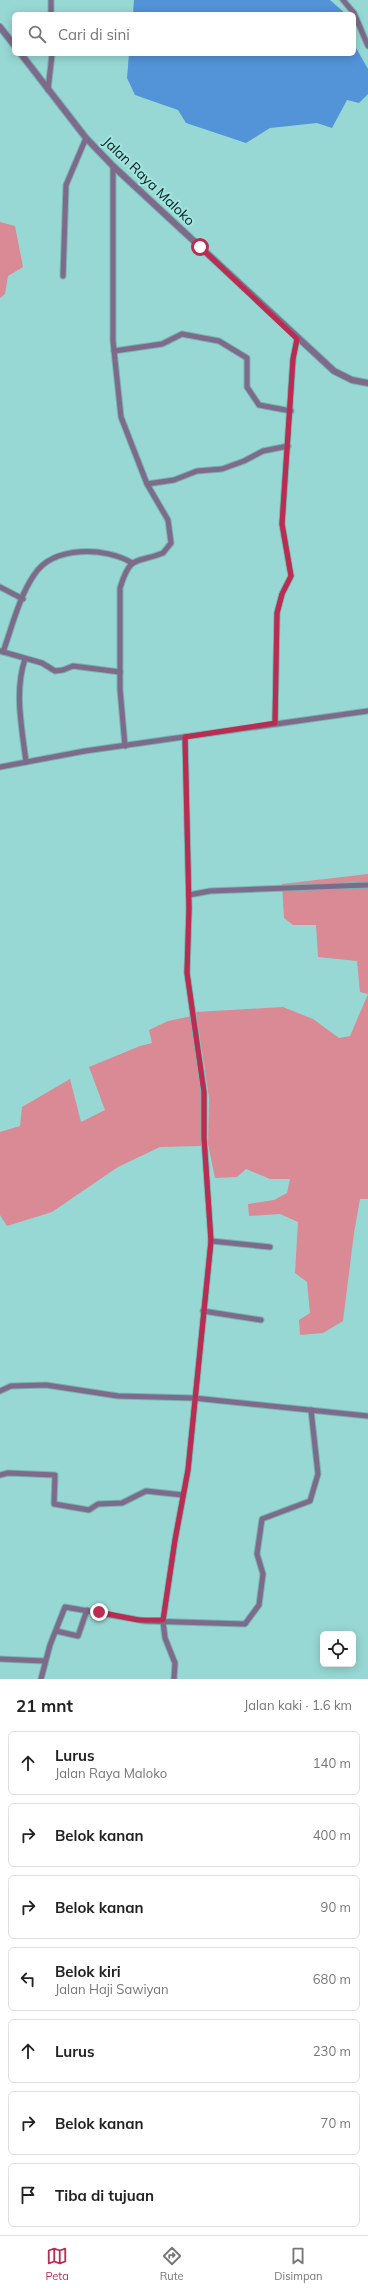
<!DOCTYPE html>
<html lang="id">
<head>
<meta charset="utf-8">
<style>
  body { margin:0; font-family:Mulish,sans-serif; background:#f2f2f2; color:#222 }
  .controls { position:absolute; right:12px; bottom:12px; display:grid; overflow:hidden; border-radius:6px; box-shadow:0 2px 10px #0003 }
  .controls button { width:36px; height:36px; display:grid; place-items:center; padding:0; border:0; border-bottom:1px solid #e0e0e0; background:#fff; color:#222; font:20px sans-serif }
  .stop { position:absolute; width:12px; height:12px; margin:-9px; border:3px solid #bc2c50; border-radius:50%; background:#fff }
  .stop.end { background:#bc2c50; border-color:#fff; box-shadow:0 1px 4px #0008 }
  .list { margin:0; padding:0; list-style:none }
  h2 { display:flex; justify-content:space-between; align-items:center; height:52px; margin:0; padding:0 16px; font-size:17px }
  h2 small { font-size:13px; font-weight:400; color:#767676 }
  .list li { display:grid; grid-template-columns:26px 1fr auto; gap:12px; align-items:center; box-sizing:border-box; height:64px; margin:0 8px 8px; padding:0 8px; border:1px solid #e0e0e0; border-radius:6px }
  .list b { display:block; font-size:15px; white-space:nowrap }
  .list p { margin:0; font-size:13px; white-space:nowrap; color:#767676 }
  .list em { font-size:13px; font-style:normal; color:#767676 }
  .icon { flex:none; width:22px; height:22px; fill:none; stroke:currentColor; stroke-width:2; stroke-linecap:round; stroke-linejoin:round }
  .map { position:relative; flex:none; width:368px; height:1679px; overflow:hidden }
  .search { position:absolute; background:#fff; box-shadow:0 2px 10px #0003; left:12px; right:12px; top:12px; height:44px; display:flex; align-items:center; gap:10px; box-sizing:border-box; padding:0 14px; border-radius:6px; color:#767676; font-size:15px }
  .sheet { height:556px; background:#fff }
  nav { display:flex; justify-content:space-around; align-items:center; box-sizing:border-box; height:56px; border-top:1px solid #e0e0e0; background:#fff; font-size:11px; color:#767676 }
  nav a { display:grid; justify-items:center; gap:2px }
  nav .on { color:#bc2c50 }
  .map>svg:first-child { display:block }
</style>
</head>
<body>
<div class="map">
<svg width="368" height="1679" viewBox="0 0 368 1679">
  <rect width="100%" height="100%" fill="#97d8d4"/>
  <g fill="#d98a94">
    <polygon points="0,222 15,226 23,267 8,276 5,294 0,298"/>
    <polygon points="368,874 368,1199 360,1199 354,1233 343,1321 323,1333 300,1335 299,1320 310,1313 307,1282 295,1273 298,1222 280,1214 249,1216 248,1204 274,1200 287,1193 290,1179 270,1179 246,1169 237,1177 215,1178 208,1144 209,1098 196,1012 283,1007 313,1019 339,1038 350,1036 368,994 360,992 357,961 318,957 316,925 293,925 284,918 282,884"/>
    <polygon points="192,1016 204,1101 201,1146 160,1147 118,1167 52,1212 7,1226 0,1215 0,1132 20,1126 22,1107 70,1079 81,1122 105,1110 89,1067 140,1046 152,1043 149,1030 168,1021"/>
  </g>
  <g fill="#5393d8">
    <polygon points="134,0 330,0 346,14 133,14"/>
    <polygon points="354,34 355,46 368,69 368,94 359,103 347,100 332,128 317,123 270,128 246,143 186,123 178,110 135,95 127,78 129,54 354,54"/>
  </g>
  <g fill="none" stroke-linecap="round" stroke-linejoin="round">
    <g stroke="#7ab3b0" stroke-width="7">
      <g id="minor">
        <polyline points="343,0 354,13 368,46"/>
        <polyline points="51,14 51,0"/>
        <polyline points="48,90 52,54"/>
        <path d="M113,166V341L121,417L147,484L168,520L171,543L163,553C136,564 131,553 120,588V689L125,746"/>
        <polyline points="63,276 66,185 86,138"/>
        <polyline points="114,351 162,344 182,334 219,341 247,358 247,387 259,405 291,411"/>
        <polyline points="147,484 174,480 197,471 222,469 244,461 263,451 288,446"/>
        <polyline points="0,587 23,599"/>
        <polyline points="0,651 42,663 55,671 63,670 73,666 120,672"/>
        <path d="M3,652C12,627 19,597 34,575C53,545 106,547 132,563"/>
        <path d="M25,659C14,692 22,728 26,762"/>
        <polyline points="275,723 277,613 282,594 291,576 282,524 293,359 297,339"/>
        <polyline points="0,767 85,751 368,711"/>
        <polyline points="189,895 210,891 368,885"/>
        <polyline points="211,1241 270,1247"/>
        <polyline points="203,1311 261,1320"/>
        <polyline points="0,1391 11,1386 46,1385 118,1396 194,1398 368,1416"/>
        <polyline points="0,1475 8,1473 55,1475 54,1504 89,1510 98,1504 122,1503 146,1491 183,1495"/>
        <polyline points="56,1631 78,1636 87,1610"/>
        <polyline points="0,1659 45,1661"/>
        <polyline points="41,1679 50,1645 65,1607 145,1621 245,1624 259,1605 263,1574 257,1554 262,1519 310,1501 318,1474 311,1410"/>
        <polyline points="174,1679 175,1663 165,1638 163,1621 175,1540 188,1470 211,1241 204,1138 204,1092 187,973 189,908 185,737"/>
      </g>
    </g>
    <g stroke="#7ab3b0" stroke-width="8">
      <g id="tertiary">
        <polyline points="0,27 14,45"/>
        <polyline points="21,54 86,138 113,166 334,371 352,380 368,383"/>
      </g>
    </g>
    <use href="#minor" stroke="#7e6a8b" stroke-width="5"/>
    <use href="#tertiary" stroke="#7e6a8b" stroke-width="6"/>
  </g>
  <g fill="none" stroke-linecap="round" stroke-linejoin="round">
    <polyline stroke="#bc2c50" stroke-width="5" points="99,1612 138,1620 163,1620 175,1540 188,1470 211,1241 204,1138 204,1092 187,973 189,908 185,737 275,723 277,613 282,594 291,576 282,524 293,359 297,339 200,247"/>
  </g>
  <g text-anchor="middle" dominant-baseline="central" stroke-width="4" stroke-linejoin="round" paint-order="stroke">
    <g font-size="14" fill="#05201f" stroke="#a4e5e1">
      <text transform="translate(149 181) rotate(44)">Jalan Raya Maloko</text>
    </g>
  </g>
</svg>
<div class="controls">
<button><svg class="icon" aria-label="locate" viewBox="0 0 24 24"><circle cx="12" cy="12" r="6"/><path d="M12 2v4M12 18v4M2 12h4M18 12h4"/></svg></button>
</div>
<div class="stop" style="left:200px;top:247px"></div>
<div class="stop end" style="left:99px;top:1612px"></div>
<div class="search"><svg class="icon" aria-label="search" viewBox="0 0 24 24"><circle cx="10" cy="10" r="6"/><path d="M15 15l6 6"/></svg>Cari di sini</div>
</div>
<section class="sheet">
<h2>21 mnt<small>Jalan kaki · 1.6 km</small></h2>
<ul class="list">
<li><svg class="icon" aria-label="ahead" viewBox="0 0 24 24"><path d="M12 20V5M6 11l6-6 6 6"/></svg><div><b>Lurus</b><p>Jalan Raya Maloko</p></div><em>140 m</em></li>
<li><svg class="icon" aria-label="right" viewBox="0 0 24 24"><path d="M7 20v-9h11M14 6l5 5-5 5"/></svg><div><b>Belok kanan</b></div><em>400 m</em></li>
<li><svg class="icon" aria-label="right" viewBox="0 0 24 24"><path d="M7 20v-9h11M14 6l5 5-5 5"/></svg><div><b>Belok kanan</b></div><em>90 m</em></li>
<li><svg class="icon" aria-label="left" viewBox="0 0 24 24"><path d="M17 20v-9H6M10 6l-5 5 5 5"/></svg><div><b>Belok kiri</b><p>Jalan Haji Sawiyan</p></div><em>680 m</em></li>
<li><svg class="icon" aria-label="ahead" viewBox="0 0 24 24"><path d="M12 20V5M6 11l6-6 6 6"/></svg><div><b>Lurus</b></div><em>230 m</em></li>
<li><svg class="icon" aria-label="right" viewBox="0 0 24 24"><path d="M7 20v-9h11M14 6l5 5-5 5"/></svg><div><b>Belok kanan</b></div><em>70 m</em></li>
<li><svg class="icon" aria-label="arrive" viewBox="0 0 24 24"><path d="M6 21V4h12l-3 4 3 4H6"/></svg><div><b>Tiba di tujuan</b></div></li>
</ul>
</section>
<nav>
<a class="on"><svg class="icon" aria-label="map" viewBox="0 0 24 24"><path d="M3 6l6-2 6 2 6-2v14l-6 2-6-2-6 2zM9 4v14M15 6v14"/></svg>Peta</a>
<a><svg class="icon" aria-label="directions" viewBox="0 0 24 24"><path d="M12 3l9 9-9 9-9-9zM9 14v-3h6M13 9l2 2-2 2"/></svg>Rute</a>
<a><svg class="icon" aria-label="saved" viewBox="0 0 24 24"><path d="M7 4h10v16l-5-4-5 4z"/></svg>Disimpan</a>
</nav>
</body>
</html>
